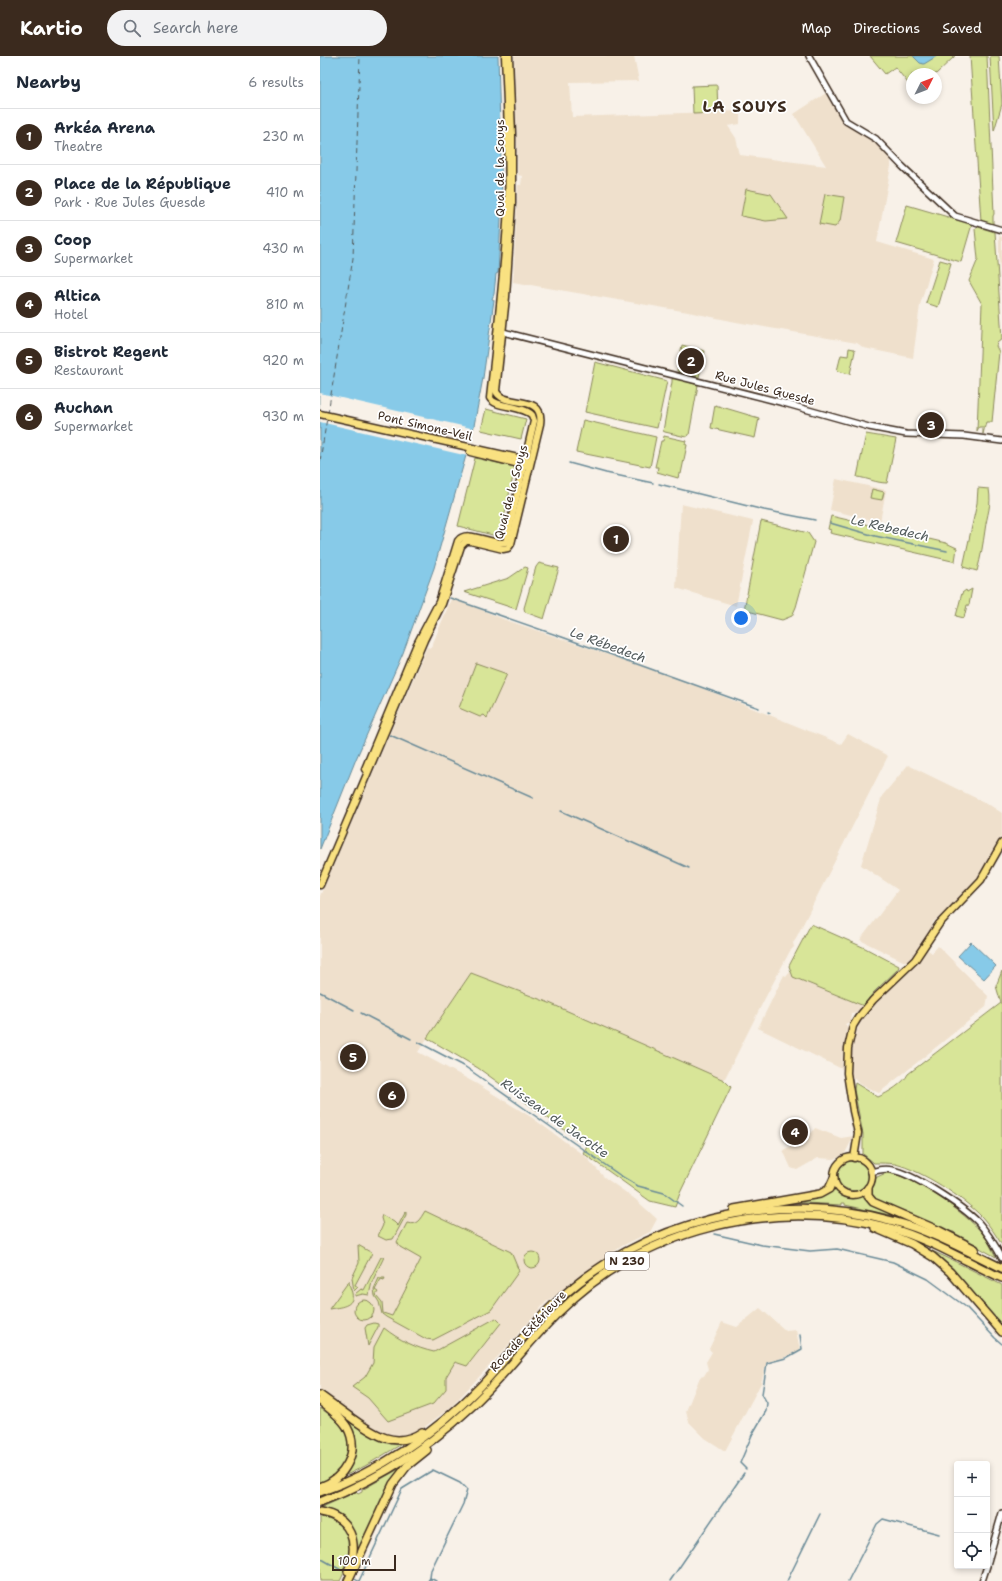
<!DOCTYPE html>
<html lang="en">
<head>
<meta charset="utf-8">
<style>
  body { margin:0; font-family:"Shantell Sans",sans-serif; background:#f2f2f3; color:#1f2937 }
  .controls { position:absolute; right:12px; bottom:12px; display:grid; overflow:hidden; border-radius:4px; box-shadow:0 2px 6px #0003 }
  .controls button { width:36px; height:36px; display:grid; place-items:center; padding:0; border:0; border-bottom:1px solid #e0e1e3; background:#fff; color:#1f2937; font:20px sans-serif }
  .compass { position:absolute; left:586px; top:12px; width:36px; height:36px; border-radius:50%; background:#fff; box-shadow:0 2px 6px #0003; rotate:48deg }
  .scale { position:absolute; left:12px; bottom:10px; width:64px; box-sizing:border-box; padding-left:4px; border:2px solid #3b2a1e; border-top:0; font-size:11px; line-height:14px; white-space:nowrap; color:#3b2a1e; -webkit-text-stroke:3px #fff; paint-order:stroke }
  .you { position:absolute; left:421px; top:562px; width:14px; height:14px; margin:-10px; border:3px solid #fff; border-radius:50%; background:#1a73e8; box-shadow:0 0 0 6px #1a73e833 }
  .badge { display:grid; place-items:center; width:26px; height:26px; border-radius:50%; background:#3b2a1e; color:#fff; font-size:13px; font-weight:700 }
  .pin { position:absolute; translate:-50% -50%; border:2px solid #fff; box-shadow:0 1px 4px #0006 }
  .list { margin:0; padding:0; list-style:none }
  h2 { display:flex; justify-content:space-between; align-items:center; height:52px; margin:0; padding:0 16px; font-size:17px }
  h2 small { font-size:13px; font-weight:400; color:#747a83 }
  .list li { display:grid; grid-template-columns:26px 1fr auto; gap:12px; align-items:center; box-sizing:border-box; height:56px; padding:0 16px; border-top:1px solid #e0e1e3 }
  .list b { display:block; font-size:15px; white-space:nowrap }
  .list p { margin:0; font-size:13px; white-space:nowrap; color:#747a83 }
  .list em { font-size:13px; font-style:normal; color:#747a83 }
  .icon { flex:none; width:22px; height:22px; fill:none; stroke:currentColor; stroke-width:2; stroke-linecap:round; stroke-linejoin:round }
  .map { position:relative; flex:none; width:682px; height:1525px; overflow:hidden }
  header { display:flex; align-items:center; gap:24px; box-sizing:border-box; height:56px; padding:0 20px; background:#3b2a1e; color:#fff }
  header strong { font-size:19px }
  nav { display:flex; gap:22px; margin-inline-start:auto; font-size:14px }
  .search { width:280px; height:36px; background:#f2f2f3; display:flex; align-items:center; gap:10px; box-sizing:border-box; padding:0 14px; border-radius:22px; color:#747a83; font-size:15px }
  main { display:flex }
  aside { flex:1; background:#fff }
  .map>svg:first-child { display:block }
</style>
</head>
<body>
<header>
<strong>Kartio</strong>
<div class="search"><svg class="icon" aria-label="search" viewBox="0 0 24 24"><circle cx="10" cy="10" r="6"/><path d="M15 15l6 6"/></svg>Search here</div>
<nav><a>Map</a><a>Directions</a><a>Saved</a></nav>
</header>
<main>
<aside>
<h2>Nearby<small>6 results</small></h2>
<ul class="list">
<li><span class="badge">1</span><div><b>Arkéa Arena</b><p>Theatre</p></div><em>230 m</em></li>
<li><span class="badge">2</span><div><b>Place de la République</b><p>Park · Rue Jules Guesde</p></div><em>410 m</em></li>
<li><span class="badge">3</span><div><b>Coop</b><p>Supermarket</p></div><em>430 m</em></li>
<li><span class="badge">4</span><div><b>Altica</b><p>Hotel</p></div><em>810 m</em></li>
<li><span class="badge">5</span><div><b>Bistrot Regent</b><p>Restaurant</p></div><em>920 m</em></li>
<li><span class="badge">6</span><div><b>Auchan</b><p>Supermarket</p></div><em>930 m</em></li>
</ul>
</aside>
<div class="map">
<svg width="682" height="1525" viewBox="0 0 682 1525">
  <rect width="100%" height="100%" fill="#f8f1e8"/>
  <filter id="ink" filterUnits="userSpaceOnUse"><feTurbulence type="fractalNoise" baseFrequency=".025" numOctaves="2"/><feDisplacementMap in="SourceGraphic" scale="8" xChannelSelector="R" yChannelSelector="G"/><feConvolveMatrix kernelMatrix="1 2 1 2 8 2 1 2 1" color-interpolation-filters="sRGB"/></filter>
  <g filter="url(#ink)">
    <g fill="#efe0cc">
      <polygon points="194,0 314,0 319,25 250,26 252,61 420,55 420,68 408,70 416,82 420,99 506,110 474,58 506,37 520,62 526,68 553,82 571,102 571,110 557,186 614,203 600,249 593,302 544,292 537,287 416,266 368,256 193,226 198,129 201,129 202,120 198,119"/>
      <polygon points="679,180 682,181 682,239 679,203"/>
      <polygon points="516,423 566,434 560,466 510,454"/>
      <polygon points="361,448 433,465 416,550 356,532"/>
      <polygon points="132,541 183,563 360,623 521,688 528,678 568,700 476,882 476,883 473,887 474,891 470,895 443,946 404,1024 227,946 151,917 98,996 157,1028 211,1061 266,1101 284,1121 315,1143 337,1163 330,1176 302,1190 226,1246 184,1294 131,1351 94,1379 77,1383 57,1375 0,1335 0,840 107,591 111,592"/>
      <polygon points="588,709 668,748 682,757 682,779 665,813 651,831 624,858 613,866 608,894 612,897 618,890 668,940 666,951 559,1037 539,1028 531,1019 531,1008 533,986 539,970 546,957 557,944 592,910 588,905 583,905 540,884 578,834 541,809 562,740"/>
      <polygon points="470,915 473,921 544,950 538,956 531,957 530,966 525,968 529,972 523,999 522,1013 438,972 464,919 466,920"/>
      <polygon points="495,1072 521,1082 534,1080 525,1097 519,1101 513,1103 498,1102 477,1114 471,1112 463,1094 488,1082"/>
      <polygon points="440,1252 466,1275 476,1274 480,1294 463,1302 447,1306 441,1327 405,1395 385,1382 369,1366 366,1355 380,1321 384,1320 388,1313 386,1306 392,1296 389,1293 402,1266 417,1271"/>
    </g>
    <g fill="#d8e598" stroke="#8a885b">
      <polygon points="550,0 635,0 616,18 592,18 592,32 575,11 565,18"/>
      <polygon points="650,0 667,0 674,158 673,160 673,168 661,165"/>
      <polygon points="670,0 679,0 682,48 674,75"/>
      <polygon points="397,29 398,57 373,58 372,30"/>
      <polygon points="426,133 451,138 468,163 446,165 421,160"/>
      <polygon points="505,138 524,141 520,165 515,171 499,168"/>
      <polygon points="587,149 652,168 641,206 576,187"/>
      <polygon points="658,171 675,176 682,283 677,287 676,290 679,296 672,366 666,366 663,378 663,371 659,371 657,375 662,248 649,225 658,203 655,173"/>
      <polygon points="620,204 631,207 618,251 606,247"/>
      <polygon points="362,289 385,295 379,321 357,315"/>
      <polygon points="529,292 534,293 535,295 530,318 517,315 521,299 528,300"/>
      <polygon points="275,306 347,325 337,372 265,356"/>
      <polygon points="356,322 378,329 369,379 366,381 345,376 343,375 352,326 352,323"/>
      <polygon points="395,349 439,362 435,382 391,372"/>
      <polygon points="166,353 206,363 201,383 161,374"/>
      <polygon points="263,364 336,381 330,411 256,396"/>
      <path d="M546,378L576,383L567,427C556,427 547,422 537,421Z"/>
      <polygon points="344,380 366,385 365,388 367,389 361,418 359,418 358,422 337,416 338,411 335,411 341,385 343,385"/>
      <polygon points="155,402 195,411 180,481 138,470"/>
      <path d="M658,432L669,433C672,450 667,458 665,474C663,488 661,501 657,515L643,511L657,447Z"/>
      <polygon points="552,433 564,436 562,444 550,442"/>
      <polygon points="511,460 626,487 637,492 635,505 632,505 510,477 511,474 508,473"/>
      <polygon points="441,465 488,477 494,486 476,551 472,560 462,564 424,554"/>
      <polygon points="219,507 239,512 224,563 205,556 204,552 216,511"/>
      <polygon points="205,511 208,512 196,553 144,536 189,522"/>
      <polygon points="652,533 649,549 647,549 644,562 636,560 642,537 646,534 647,536"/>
      <polygon points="156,607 187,618 167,662 164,659 160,661 139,652"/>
      <polygon points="491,868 545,892 577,909 579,910 578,913 553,937 544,950 473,921 469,910"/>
      <path d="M682,915V1189C676,1179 670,1170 662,1161C644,1142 601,1114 575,1108C568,1107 561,1107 554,1107L543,1098V1078L534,1034L535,1027L558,1041C568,1037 584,1027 588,1018L681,947L676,930Z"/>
      <polygon points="151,917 227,946 404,1024 411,1031 360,1137 355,1151 330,1145 263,1097 267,1090 158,1012 107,982"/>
      <path d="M528,1105C555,1102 553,1137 536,1135C530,1135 525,1132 520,1130C515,1120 518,1110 528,1105Z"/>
      <path d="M566,1117C590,1117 647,1158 662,1177C668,1184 672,1193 676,1201L636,1179L634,1176H630L553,1142L549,1134L557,1121Z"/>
      <path d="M513,1130C521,1140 532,1145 545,1138L579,1161L525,1149V1147H522V1149L468,1146L504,1140Z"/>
      <polygon points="86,1155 86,1159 73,1183 66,1184 58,1180 63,1169 61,1162 62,1159 74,1166 78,1170"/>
      <path d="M105,1155L191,1196L199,1215L171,1254L113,1284L106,1283L66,1261L62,1258L59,1246L55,1240L54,1233L59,1222H65L64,1224L61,1223L55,1234L58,1236L56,1239L62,1246L63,1257L72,1260L101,1203L80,1191L77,1186L87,1167C97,1170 100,1163 105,1155Z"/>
      <polygon points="38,1189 52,1197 35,1229 38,1231 34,1235 32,1222 39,1207"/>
      <polygon points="601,1190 630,1203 682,1229 682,1269 664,1252 632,1214"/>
      <circle cx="212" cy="1204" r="8"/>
      <polygon points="61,1201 64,1201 52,1226 49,1239 43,1238 35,1240 35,1238 41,1233 44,1234"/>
      <path d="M29,1225C29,1229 31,1233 32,1237C35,1251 19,1251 9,1253Z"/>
      <circle cx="44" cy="1254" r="10"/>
      <path d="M176,1262L181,1267L147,1310L135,1306L126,1321V1333L113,1348L68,1365L48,1342L32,1331L45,1321L53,1307L54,1291L64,1272C79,1284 96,1292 114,1296Z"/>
      <polygon points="54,1267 58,1268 58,1271 48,1290 45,1272 47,1269"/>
      <path d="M0,1352C19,1364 39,1385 24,1409C22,1412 19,1416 17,1419C13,1422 7,1425 3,1428L2,1426L0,1427Z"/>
      <path d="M22,1359L48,1376L85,1386L45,1410L22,1421C28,1414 29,1408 30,1400C34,1382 35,1373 22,1359Z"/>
      <polygon points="84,1410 30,1516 33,1478 0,1452 36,1436 38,1438 42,1436 42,1434"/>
      <path d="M0,1459C5,1460 11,1461 15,1464C37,1478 30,1506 20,1525H0Z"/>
    </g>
    <g fill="#87cae8" stroke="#698a97">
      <polygon points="0,0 178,0 182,144 178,217 176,218 174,238 172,243 174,244 163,322 153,375 114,512 83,597 36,703 0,793"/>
      <polygon points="593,0 617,0 604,8 600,7"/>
      <polygon points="651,886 676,910 664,923 638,900"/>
    </g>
    <polygon fill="#f8f1e8" points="0,337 155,373 148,400 0,366"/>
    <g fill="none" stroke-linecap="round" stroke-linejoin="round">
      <g stroke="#698a97" stroke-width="1.5">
        <polyline points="249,407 286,417 333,427"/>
        <polyline points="339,428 444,454 495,464"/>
        <polyline points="510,467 555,480 627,495"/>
        <polyline points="130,542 242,581 439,652"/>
        <polyline points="448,656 450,657"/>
        <polyline points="70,679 213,742"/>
        <polyline points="241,755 369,812"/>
        <polyline points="0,936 34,954"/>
        <polyline points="41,957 91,983"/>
        <polyline points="98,986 144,1010 164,1024 301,1120 318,1130 344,1137 362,1150"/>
        <polyline points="394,1178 442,1189 490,1195 517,1193 573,1206 608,1223 646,1251 675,1282 682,1288"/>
        <polyline points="426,1413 420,1407 432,1379 446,1355 447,1347 442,1338 447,1307 466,1302 482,1293 480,1279"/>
        <polyline points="0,1502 21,1514"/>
        <polyline points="35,1523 38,1525"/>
        <polyline points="39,1525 82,1433 113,1414 140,1427 147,1434 143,1448 111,1514 110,1522"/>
        <polyline points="108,1525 110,1522 116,1525"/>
        <polyline points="350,1525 424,1417"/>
        <polyline points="467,1525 500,1458"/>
        <polyline points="528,1525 557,1468 563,1463 619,1478"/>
      </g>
      <g stroke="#525a5b" stroke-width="1" stroke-dasharray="5 4" stroke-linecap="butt">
        <polyline points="8,357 33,202 40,0"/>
        <polyline points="0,405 7,362"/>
      </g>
      <g stroke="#3b2a1e" stroke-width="8">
        <g id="minor">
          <polyline points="489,0 526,65 556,83 582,110 635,160 682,174"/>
          <polyline points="183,276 460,346 549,371 586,378 644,380 682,385"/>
          <path d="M551,1116C558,1114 565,1112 572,1114C594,1118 642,1150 658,1166C668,1177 675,1189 682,1202"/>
          <polyline points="667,1509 682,1457"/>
          <polyline points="662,1525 667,1510"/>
        </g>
      </g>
      <g stroke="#3b2a1e" stroke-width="9">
        <g id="major">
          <polyline points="0,358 207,404"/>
          <polyline points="150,396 207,410"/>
          <path d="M45,713L97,588L119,546L138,485C147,472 173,491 186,486L214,365L212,359C202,349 175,352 170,342C177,278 185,213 188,149C190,99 187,49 185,0"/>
          <path d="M0,829L104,584L122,548L141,490L146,485H150L183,493L188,492L191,488L220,368C225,336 183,353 176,335L186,241L192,147V78L189,0"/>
          <circle cx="533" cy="1120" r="19"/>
          <polyline points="534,1102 538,1077 533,1055 527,1017 528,992 533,970 538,962 553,944 595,904 619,868 661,824 682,787"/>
        </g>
      </g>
      <g stroke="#3b2a1e" stroke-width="10">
        <g id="highway">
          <polyline points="548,1132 548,1140 553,1146 620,1175 655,1193"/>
          <polyline points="414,1153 500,1138 509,1133 514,1122"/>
          <polyline points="555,1172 592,1188 613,1201 630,1216 682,1276"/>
          <path d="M0,1339C11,1347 22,1355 33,1363C54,1378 76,1394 102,1376"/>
          <path d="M0,1345C9,1352 21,1361 27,1371C41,1396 24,1423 0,1431"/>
          <path d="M0,1436C61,1415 116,1376 161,1330C185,1305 206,1275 232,1250C320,1164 455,1132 573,1165C611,1175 647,1195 682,1212"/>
          <path d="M0,1446C64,1422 123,1382 170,1332C194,1307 214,1280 239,1256C324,1171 454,1141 570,1172C609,1183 645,1205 682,1222"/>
          <path d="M0,1456C31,1461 40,1487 28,1515"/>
          <polyline points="28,1525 73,1428 87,1410 107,1394"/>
        </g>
      </g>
      <use href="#minor" stroke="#fff" stroke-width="5"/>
      <use href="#major" stroke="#f9e181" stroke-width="6"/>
      <use href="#highway" stroke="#f9e181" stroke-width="7"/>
    </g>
  </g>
  <g text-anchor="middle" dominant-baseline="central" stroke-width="3.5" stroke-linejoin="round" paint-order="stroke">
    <rect fill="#fff" stroke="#766a62" stroke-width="1" x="285" y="1196" width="44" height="18" rx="3"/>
    <g font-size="11" font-weight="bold" fill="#3b2a1e">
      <text x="307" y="1205">N 230</text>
    </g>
    <g font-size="12" fill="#3b2a1e" stroke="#fff">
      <text transform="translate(180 112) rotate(-90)">Quai de la Souys</text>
      <text transform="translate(445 332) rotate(15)">Rue Jules Guesde</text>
      <text transform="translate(105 370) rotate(13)">Pont Simone-Veil</text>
      <text transform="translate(191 436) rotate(-75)">Quai de la Souys</text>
      <text transform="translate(208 1275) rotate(-47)">Rocade Extérieure</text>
    </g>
    <g font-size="13" font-style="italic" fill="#525a5b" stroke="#fff">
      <text transform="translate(570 472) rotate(13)">Le Rebedech</text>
      <text transform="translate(288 589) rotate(20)">Le Rébedech</text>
      <text transform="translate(235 1062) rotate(35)">Ruisseau de Jacotte</text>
    </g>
    <g font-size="16" font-weight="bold" letter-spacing="1" fill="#3b2a1e" stroke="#fff">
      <text x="425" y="50">LA SOUYS</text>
    </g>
  </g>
</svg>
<div class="controls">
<button>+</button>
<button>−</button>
<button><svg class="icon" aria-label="locate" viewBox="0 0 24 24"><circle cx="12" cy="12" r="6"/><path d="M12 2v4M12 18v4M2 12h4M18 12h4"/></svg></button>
</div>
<svg class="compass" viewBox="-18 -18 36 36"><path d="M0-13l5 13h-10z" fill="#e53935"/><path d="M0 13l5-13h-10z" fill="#747a83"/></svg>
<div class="scale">100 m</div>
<div class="you"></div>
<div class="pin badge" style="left:296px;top:483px">1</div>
<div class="pin badge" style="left:371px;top:305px">2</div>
<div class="pin badge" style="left:611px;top:369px">3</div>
<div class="pin badge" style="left:475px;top:1076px">4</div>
<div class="pin badge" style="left:33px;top:1001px">5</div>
<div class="pin badge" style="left:72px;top:1039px">6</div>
</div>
</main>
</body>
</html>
